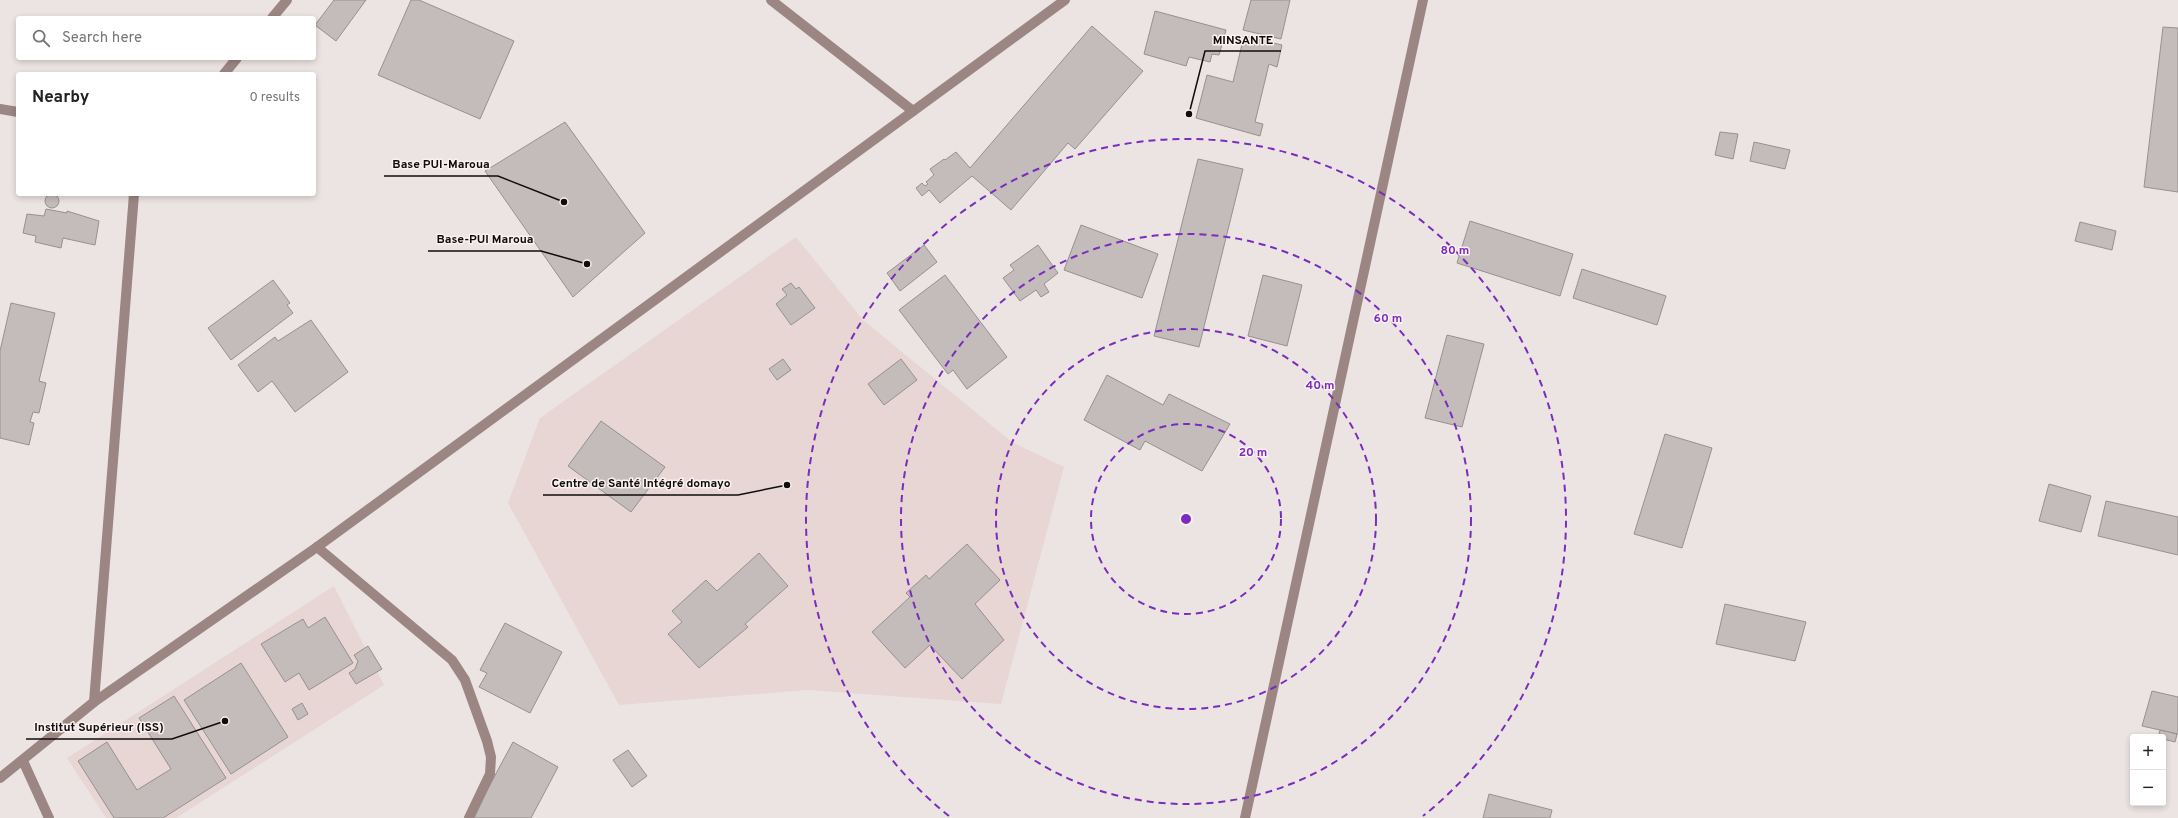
<!DOCTYPE html>
<html lang="en">
<head>
<meta charset="utf-8">
<style>
  body { margin:0; font-family:Overpass,sans-serif; background:#f2f2f2; color:#222 }
  .controls { position:absolute; right:12px; bottom:12px; display:grid; overflow:hidden; border-radius:4px; box-shadow:0 2px 6px #0003 }
  .controls button { width:36px; height:36px; display:grid; place-items:center; padding:0; border:0; border-bottom:1px solid #e0e0e0; background:#fff; color:#222; font:20px sans-serif }
  .list { margin:0; padding:0; list-style:none }
  h2 { display:flex; justify-content:space-between; align-items:center; height:52px; margin:0; padding:0 16px; font-size:17px }
  h2 small { font-size:13px; font-weight:400; color:#767676 }
  .icon { flex:none; width:22px; height:22px; fill:none; stroke:currentColor; stroke-width:2; stroke-linecap:round; stroke-linejoin:round }
  .map { position:relative; flex:none; width:2178px; height:818px; overflow:hidden }
  .search { position:absolute; background:#fff; box-shadow:0 2px 6px #0003; left:16px; top:16px; width:300px; height:44px; display:flex; align-items:center; gap:10px; box-sizing:border-box; padding:0 14px; border-radius:4px; color:#767676; font-size:15px }
  .panel { position:absolute; background:#fff; box-shadow:0 2px 6px #0003; left:16px; top:72px; width:300px; height:124px; border-radius:4px }
  .map>svg:first-child { display:block }
</style>
</head>
<body>
<div class="map">
<svg width="2178" height="818" viewBox="0 0 2178 818">
  <rect width="100%" height="100%" fill="#ece4e3"/>
  <g fill="#e7d6d3">
    <polygon points="796,237 863,320 1012,442 1064,467 1001,704 808,690 619,705 508,503 540,418"/>
    <polygon points="334,586 384,685 176,818 106,818 67,758"/>
  </g>
  <g fill="#c4bcba" stroke="#98908f">
    <polygon points="334,0 366,0 336,41 315,25"/>
    <polygon points="411,0 419,0 514,41 480,119 378,75"/>
    <polygon points="1251,0 1290,0 1281,39 1243,30"/>
    <polygon points="1155,11 1226,30 1219,55 1212,54 1210,62 1189,57 1186,66 1144,54"/>
    <polygon points="1092,26 1143,71 1075,149 1068,143 1011,210 972,176 940,203 929,190 922,196 916,188 922,183 925,186 928,184 926,182 934,175 930,169 944,159 945,160 956,152 970,168"/>
    <polygon points="2163,27 2178,28 2178,192 2144,187"/>
    <polygon points="1244,36 1282,45 1277,67 1269,64 1255,122 1263,124 1260,136 1196,118 1207,75 1233,82"/>
    <polygon points="565,122 645,233 573,297 485,171"/>
    <polygon points="1720,132 1738,134 1733,159 1715,155"/>
    <polygon points="1754,142 1790,150 1785,169 1750,161"/>
    <polygon points="1198,159 1243,169 1199,347 1154,336"/>
    <circle cx="52" cy="201" r="7"/>
    <polygon points="46,209 67,213 67,211 99,221 95,245 63,238 61,248 35,242 36,236 23,233 27,214 44,216"/>
    <polygon points="1470,221 1573,254 1560,296 1457,263"/>
    <polygon points="2080,222 2116,231 2112,250 2075,241"/>
    <polygon points="1081,225 1158,254 1142,298 1064,270"/>
    <polygon points="924,245 937,262 900,291 887,273"/>
    <polygon points="1038,245 1058,273 1044,284 1049,292 1041,297 1036,290 1020,301 1003,278 1014,270 1010,265"/>
    <polygon points="1582,269 1666,296 1657,325 1573,298"/>
    <polygon points="945,275 1007,357 967,389 953,370 948,374 899,310"/>
    <polygon points="1263,275 1302,285 1287,346 1248,336"/>
    <polygon points="273,280 290,303 287,305 293,313 231,360 208,328"/>
    <polygon points="791,283 796,289 799,287 815,308 791,325 776,304 787,295 782,289"/>
    <polygon points="11,303 55,313 39,381 46,383 39,413 33,412 30,422 34,423 29,445 0,438 0,351"/>
    <polygon points="311,320 348,372 295,412 272,381 258,392 238,365 275,337 278,341"/>
    <polygon points="1447,335 1484,344 1462,427 1425,418"/>
    <polygon points="783,359 791,370 777,380 769,369"/>
    <polygon points="901,359 917,380 884,405 868,384"/>
    <polygon points="1107,375 1163,405 1169,394 1230,424 1202,471 1145,441 1140,450 1084,420"/>
    <polygon points="601,421 665,467 631,512 568,466"/>
    <polygon points="1665,434 1712,448 1682,548 1634,534"/>
    <polygon points="2049,484 2091,496 2081,532 2039,521"/>
    <polygon points="2106,501 2178,517 2178,555 2098,536"/>
    <polygon points="967,544 1000,580 975,604 1004,640 962,679 930,645 905,668 872,632 910,597 906,593 926,575 929,579"/>
    <polygon points="759,553 788,586 745,624 748,627 699,668 668,634 682,622 672,611 706,580 717,591"/>
    <polygon points="1725,604 1806,622 1795,661 1716,644"/>
    <polygon points="325,617 353,663 309,690 299,673 285,682 261,644 303,619 308,628"/>
    <polygon points="505,623 562,652 530,713 479,687 487,673 480,670"/>
    <polygon points="368,646 382,669 356,684 349,673 355,669 358,661 354,655"/>
    <polygon points="241,663 288,737 231,774 184,700"/>
    <polygon points="2152,691 2178,697 2178,734 2142,726"/>
    <polygon points="174,696 226,778 163,818 114,818 78,761 107,742 137,790 171,769 139,718"/>
    <polygon points="302,703 308,714 298,720 292,709"/>
    <polygon points="2160,730 2177,734 2175,742 2163,739 2163,737 2158,737"/>
    <polygon points="513,742 558,767 531,818 472,818"/>
    <polygon points="628,750 647,776 632,787 613,760"/>
    <polygon points="1489,794 1552,810 1550,818 1483,818"/>
  </g>
  <g fill="none" stroke-linecap="round" stroke-linejoin="round">
    <g stroke="#9c8683" stroke-width="10">
      <polyline points="771,0 913,111"/>
      <polyline points="272,18 287,0"/>
      <polyline points="224,74 237,58"/>
      <polyline points="0,109 18,112"/>
      <polyline points="317,547 452,660 465,680 487,741 491,757 490,774 469,818"/>
      <polyline points="94,702 134,194"/>
      <polyline points="23,761 49,818"/>
      <polyline points="0,778 94,702 317,547 1065,0"/>
      <polyline points="1245,818 1423,0"/>
    </g>
  </g>
  <g fill="none" stroke="#7b2cbf" stroke-width="2" stroke-dasharray="7 5">
    <circle cx="1186" cy="519" r="95"/>
    <circle cx="1186" cy="519" r="190"/>
    <circle cx="1186" cy="519" r="285"/>
    <path d="M949 816A380 380 0 1 1 1423 816"/>
  </g>
  <circle cx="1186" cy="519" r="6" fill="#7b2cbf" stroke="#faf1f0" stroke-width="2"/>
  <g font-size="12" text-anchor="middle" font-weight="bold" fill="#7b2cbf" stroke="#faf1f0" stroke-width="3" stroke-linejoin="round" paint-order="stroke">
    <text x="1455" y="254">80 m</text>
    <text x="1388" y="322">60 m</text>
    <text x="1320" y="389">40 m</text>
    <text x="1253" y="456">20 m</text>
  </g>
  <path fill="none" stroke="#0f0c0c" stroke-width="1.5" d="M1189 114L1205 51H1281M564 202L498 176H384M587 264L541 251H428M787 485L738 495H543M225 721L172 739H26"/>
  <g fill="#0f0c0c" stroke="#faf1f0" stroke-width="1.5">
    <circle cx="1189" cy="114" r="4"/>
    <circle cx="564" cy="202" r="4"/>
    <circle cx="587" cy="264" r="4"/>
    <circle cx="787" cy="485" r="4"/>
    <circle cx="225" cy="721" r="4"/>
  </g>
  <g font-size="12" text-anchor="middle" font-weight="bold" fill="#0f0c0c" stroke="#faf1f0" stroke-width="3" stroke-linejoin="round" paint-order="stroke">
    <text x="1243" y="44">MINSANTE</text>
    <text x="441" y="168">Base PUI-Maroua</text>
    <text x="485" y="243">Base-PUI Maroua</text>
    <text x="641" y="487">Centre de Santé Intégré domayo</text>
    <text x="99" y="731">Institut Supérieur (ISS)</text>
  </g>
</svg>
<div class="controls">
<button>+</button>
<button>−</button>
</div>
<div class="search"><svg class="icon" aria-label="search" viewBox="0 0 24 24"><circle cx="10" cy="10" r="6"/><path d="M15 15l6 6"/></svg>Search here</div>
<section class="panel">
<h2>Nearby<small>0 results</small></h2>
<ul class="list">
</ul>
</section>
</div>
</body>
</html>
